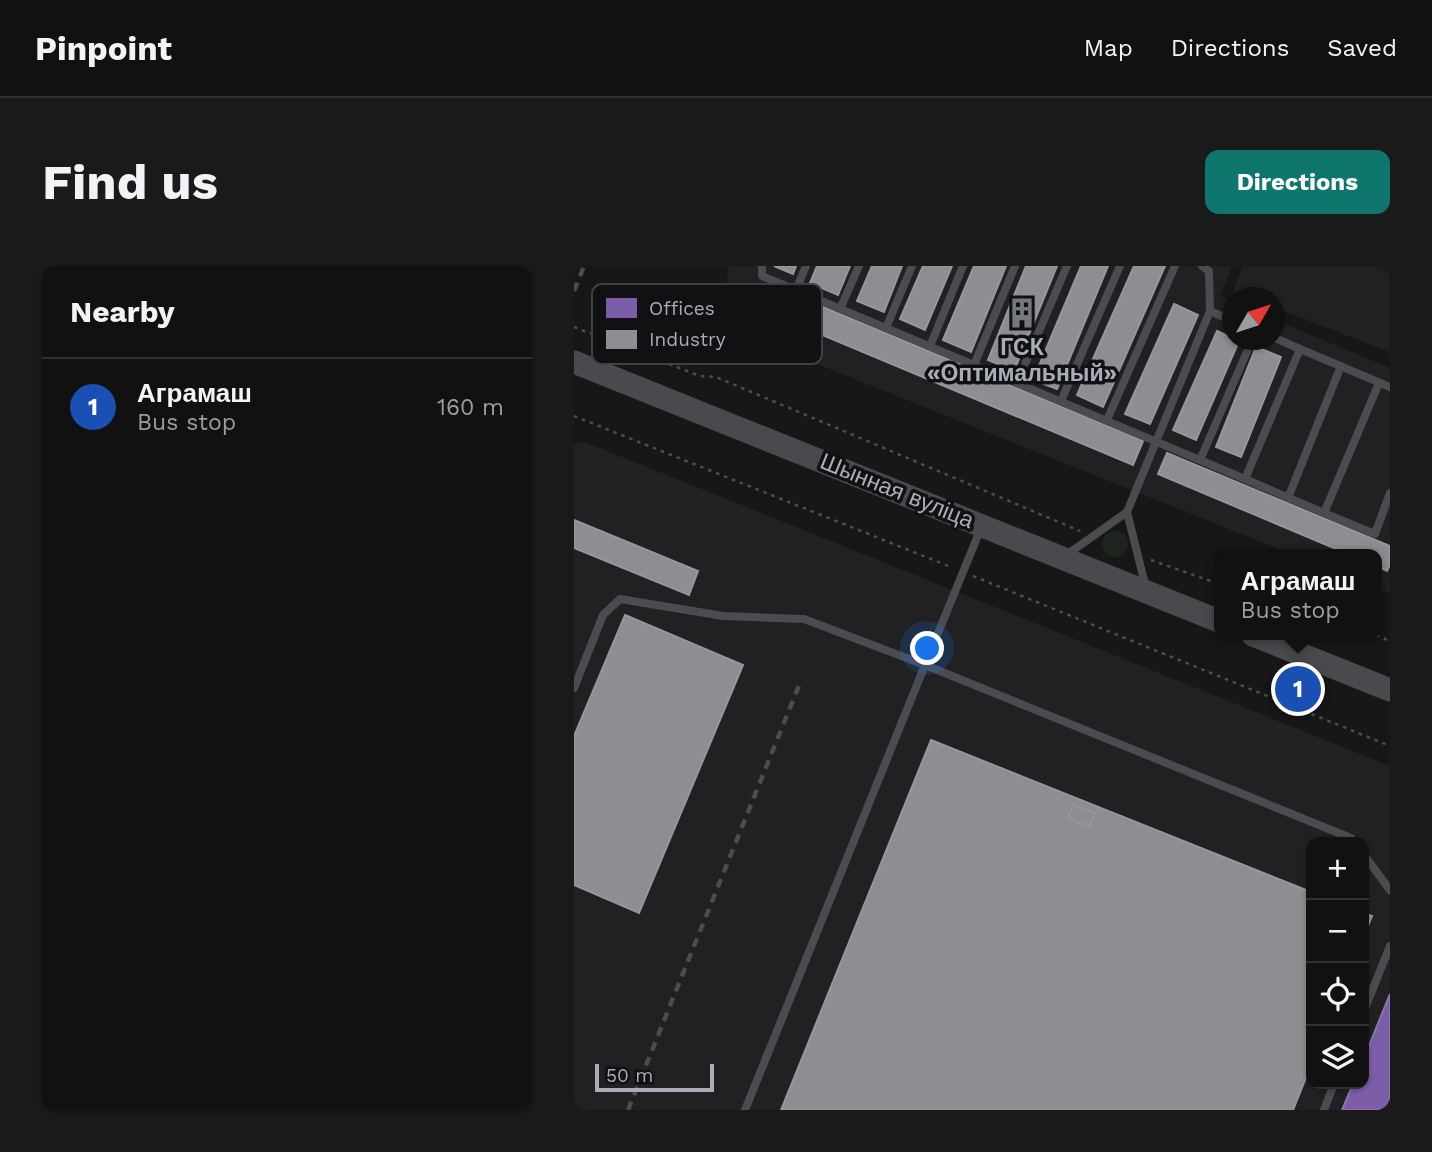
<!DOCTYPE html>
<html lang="en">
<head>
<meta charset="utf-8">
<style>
  body { margin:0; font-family:"Work Sans",sans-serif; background:#1a1a1a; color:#f1f3f6 }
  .controls { position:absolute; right:21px; bottom:21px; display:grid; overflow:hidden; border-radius:14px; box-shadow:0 2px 5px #0004 }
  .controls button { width:63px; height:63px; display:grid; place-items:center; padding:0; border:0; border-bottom:2px solid #303131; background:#111; color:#f1f3f6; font:35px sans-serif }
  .compass { position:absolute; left:648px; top:21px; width:63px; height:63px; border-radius:50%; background:#111; box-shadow:0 2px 5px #0004; rotate:51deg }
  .scale { position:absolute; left:21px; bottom:18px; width:119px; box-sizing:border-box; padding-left:7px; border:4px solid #a8adb8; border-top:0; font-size:19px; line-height:24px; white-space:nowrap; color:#a8adb8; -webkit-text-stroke:5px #111113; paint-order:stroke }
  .you { position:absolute; left:354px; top:383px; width:24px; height:24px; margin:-18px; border:5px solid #fff; border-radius:50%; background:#1a73e8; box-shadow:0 0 0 10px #1a73e833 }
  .badge { display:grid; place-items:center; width:46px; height:46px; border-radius:50%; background:#0f766e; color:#fff; font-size:23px; font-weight:700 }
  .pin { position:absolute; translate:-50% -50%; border:4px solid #fff; box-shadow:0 2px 7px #0006 }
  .popup { position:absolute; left:640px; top:283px; width:168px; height:91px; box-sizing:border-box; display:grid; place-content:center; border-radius:14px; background:#111; filter:drop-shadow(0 2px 5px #0005); font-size:23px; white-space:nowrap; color:#9c9d9f }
  .popup b { font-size:26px; color:#f1f3f6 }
  .popup::after { content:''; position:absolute; left:50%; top:100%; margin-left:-14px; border:14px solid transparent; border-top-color:#111 }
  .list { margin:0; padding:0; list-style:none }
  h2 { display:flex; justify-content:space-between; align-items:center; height:91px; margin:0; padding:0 28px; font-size:30px }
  h2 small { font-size:23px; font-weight:400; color:#9c9d9f }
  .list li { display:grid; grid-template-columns:46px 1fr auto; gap:21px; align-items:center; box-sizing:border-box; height:98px; padding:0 28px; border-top:2px solid #303131 }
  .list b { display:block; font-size:26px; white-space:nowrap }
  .list p { margin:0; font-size:23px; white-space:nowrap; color:#9c9d9f }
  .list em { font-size:23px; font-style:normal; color:#9c9d9f }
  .icon { flex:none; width:38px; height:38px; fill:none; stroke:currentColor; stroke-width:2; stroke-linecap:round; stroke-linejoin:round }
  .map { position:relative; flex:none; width:816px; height:844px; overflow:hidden; border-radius:14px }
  header { display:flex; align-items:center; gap:42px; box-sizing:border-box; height:98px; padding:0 35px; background:#111; border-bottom:2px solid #303131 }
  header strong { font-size:33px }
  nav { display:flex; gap:38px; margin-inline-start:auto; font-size:24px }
  .intro { display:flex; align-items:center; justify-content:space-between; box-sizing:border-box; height:168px; padding:0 42px }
  h1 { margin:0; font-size:49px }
  .button { padding:18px 32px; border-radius:14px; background:#0f766e; color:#fff; font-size:24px; font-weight:700 }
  main { display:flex; gap:42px; padding:0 42px }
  aside { flex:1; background:#111; border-radius:14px; box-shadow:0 2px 5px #0004 }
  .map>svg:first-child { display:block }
</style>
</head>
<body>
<header>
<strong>Pinpoint</strong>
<nav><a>Map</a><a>Directions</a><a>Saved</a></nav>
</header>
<div class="intro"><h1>Find us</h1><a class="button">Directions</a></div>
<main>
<aside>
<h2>Nearby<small></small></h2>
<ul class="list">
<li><span class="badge" style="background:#1a4fb4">1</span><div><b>Аграмаш</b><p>Bus stop</p></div><em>160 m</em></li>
</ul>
</aside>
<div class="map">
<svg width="816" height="844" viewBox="0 0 816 844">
  <rect width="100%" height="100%" fill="#171717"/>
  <g fill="#212123" fill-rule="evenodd">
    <polygon points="155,0 658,0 646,30 658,36 659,74 701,74 701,54 816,102 816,328 803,323 803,288 717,288 146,59"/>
    <polygon points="668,0 816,0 816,86 701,42 701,32 673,31 659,26"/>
    <path d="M11,176L816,500V844H0V178ZM737,576H790V818H737Z"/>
  </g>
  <circle fill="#1d241e" cx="541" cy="278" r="13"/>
  <polygon fill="#7b5ea7" stroke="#8876ac" stroke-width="2" points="816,728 816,844 768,844 779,818 790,818 790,792"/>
  <g fill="#8d8d92" stroke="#95979d" stroke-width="2">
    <polygon points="200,0 222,0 219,8"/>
    <polygon points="243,0 276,0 264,29 236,17"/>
    <polygon points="298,0 328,0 310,46 283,35"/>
    <polygon points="349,0 378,0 351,64 326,53"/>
    <polygon points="400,0 432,0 397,86 369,74"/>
    <polygon points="452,0 483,0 440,105 414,94"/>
    <polygon points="507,0 534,0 483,123 459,114"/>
    <polygon points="560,0 591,0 529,141 503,129"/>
    <polygon points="201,21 569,175 559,199 191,45"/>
    <polygon points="600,38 624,49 576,158 551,148"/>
    <polygon points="643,65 665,75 622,174 599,164"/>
    <polygon points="682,81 707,91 667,191 642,181"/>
    <polygon points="593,187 816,280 816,298 813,305 803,300 803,288 774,288 584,208"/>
    <polygon points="0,254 124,305 115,329 0,282"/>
    <polygon points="51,349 169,399 65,647 0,619 0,470"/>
    <polygon points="357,474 737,626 737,799 719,844 207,844"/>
    <polygon points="499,539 521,547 515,561 494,552"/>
    <polygon points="790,647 798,650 790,670"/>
  </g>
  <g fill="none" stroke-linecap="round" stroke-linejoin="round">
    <g stroke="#4d4e52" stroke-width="2.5" stroke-dasharray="3.5 5" stroke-linecap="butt">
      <polyline points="0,61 126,110 142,111 506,265"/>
      <polyline points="0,150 377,301"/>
      <polyline points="577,294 645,318"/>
      <polyline points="399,310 816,480"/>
      <polyline points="802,369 816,375"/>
    </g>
    <g stroke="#4b4c50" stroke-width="8">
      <polyline points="188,0 188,10 671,213 726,83 701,72"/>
      <polyline points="628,0 635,5 636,45 659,55"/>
      <polyline points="222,24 232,0"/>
      <polyline points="266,43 285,0"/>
      <polyline points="312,62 338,0"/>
      <polyline points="356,80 389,0"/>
      <polyline points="726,83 816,121"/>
      <polyline points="400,99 441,0"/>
      <polyline points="443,117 493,0"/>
      <polyline points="805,117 750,247 801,268 816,227"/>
      <polyline points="487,135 546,0"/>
      <polyline points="533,154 601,0"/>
      <polyline points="626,194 678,74"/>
      <polyline points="671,213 750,247"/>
      <polyline points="714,232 767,100"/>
      <polyline points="553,246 636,45"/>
      <polyline points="491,290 553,246 572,322"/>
      <polyline points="0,422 29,349 46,333 149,350 230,353 351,399 407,262"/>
      <polyline points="790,589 816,624"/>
      <polyline points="790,745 816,680"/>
      <polyline points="171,844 351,399 777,572 780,576"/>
      <polyline points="750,844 760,818"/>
    </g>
    <g stroke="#4a4a4e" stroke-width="23">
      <polyline points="0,96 645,355"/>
      <polyline points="679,369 816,424"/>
    </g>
    <g stroke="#4b4c4f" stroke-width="4.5" stroke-dasharray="9 7" stroke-linecap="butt">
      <polyline points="0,25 10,0"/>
      <polyline points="54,844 226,417"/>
    </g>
  </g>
  <defs>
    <g id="building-bare" transform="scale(2.415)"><path d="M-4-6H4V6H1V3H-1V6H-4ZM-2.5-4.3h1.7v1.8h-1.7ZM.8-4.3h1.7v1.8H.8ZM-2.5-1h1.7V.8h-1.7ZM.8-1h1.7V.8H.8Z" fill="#757880" stroke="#111113" stroke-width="2.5" paint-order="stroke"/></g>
  </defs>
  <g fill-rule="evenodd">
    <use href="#building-bare" x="448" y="47"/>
  </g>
  <g text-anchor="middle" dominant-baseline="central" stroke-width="7" stroke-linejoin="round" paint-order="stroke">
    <g font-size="23" font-weight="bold" fill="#a8adb8" stroke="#111113">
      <text x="448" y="81">ГСК<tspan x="448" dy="26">«Оптимальный»</tspan></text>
    </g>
    <g font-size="23" fill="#a8adb8" stroke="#111113">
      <text transform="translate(323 225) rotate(22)">Шынная вуліца</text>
    </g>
  </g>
  <rect x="18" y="18" width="230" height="80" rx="10" fill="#111113" stroke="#3e4045" stroke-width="2"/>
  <rect x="32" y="32" width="31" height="20" fill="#7b5ea7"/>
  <rect x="32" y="64" width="31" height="19" fill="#8d8d92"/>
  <g font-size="19" fill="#a8adb8">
    <text x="75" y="49">Offices</text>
    <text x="75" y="80">Industry</text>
  </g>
</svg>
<div class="controls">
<button>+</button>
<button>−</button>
<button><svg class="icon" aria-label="locate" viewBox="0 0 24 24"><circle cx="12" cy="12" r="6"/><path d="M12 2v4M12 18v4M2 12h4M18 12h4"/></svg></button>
<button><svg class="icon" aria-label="layers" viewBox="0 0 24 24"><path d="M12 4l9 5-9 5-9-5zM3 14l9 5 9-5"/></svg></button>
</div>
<svg class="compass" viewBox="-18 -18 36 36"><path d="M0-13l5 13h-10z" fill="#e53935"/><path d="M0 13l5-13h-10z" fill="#9c9d9f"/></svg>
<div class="scale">50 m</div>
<div class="you"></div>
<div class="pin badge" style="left:724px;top:423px;background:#1a4fb4">1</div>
<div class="popup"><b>Аграмаш</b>Bus stop</div>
</div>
</main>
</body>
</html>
